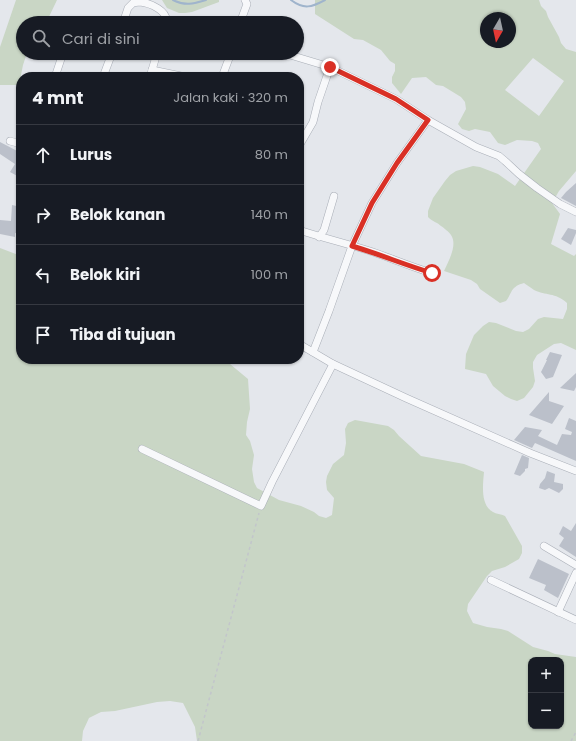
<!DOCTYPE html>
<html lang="id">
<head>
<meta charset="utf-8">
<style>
  body { margin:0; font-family:Poppins,sans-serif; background:#242831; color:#f1f3f6 }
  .controls { position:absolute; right:12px; bottom:12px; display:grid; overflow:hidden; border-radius:8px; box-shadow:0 1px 3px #0004 }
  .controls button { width:36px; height:36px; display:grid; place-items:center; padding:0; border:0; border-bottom:1px solid #363941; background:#171b24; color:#f1f3f6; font:20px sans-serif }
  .compass { position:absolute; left:480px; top:12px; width:36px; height:36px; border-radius:50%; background:#171b24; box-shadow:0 1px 3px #0004; rotate:189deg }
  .stop { position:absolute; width:12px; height:12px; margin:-9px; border:3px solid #d93025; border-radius:50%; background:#fff }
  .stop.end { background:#d93025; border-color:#fff; box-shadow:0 1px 4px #0008 }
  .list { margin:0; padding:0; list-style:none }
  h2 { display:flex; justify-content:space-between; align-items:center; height:52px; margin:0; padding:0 16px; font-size:17px }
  h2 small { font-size:13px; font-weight:400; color:#9ea1a6 }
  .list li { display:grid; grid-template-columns:26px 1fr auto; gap:12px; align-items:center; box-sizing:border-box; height:60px; padding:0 16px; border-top:1px solid #363941 }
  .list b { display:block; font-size:15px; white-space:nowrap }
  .list em { font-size:13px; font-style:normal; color:#9ea1a6 }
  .icon { flex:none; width:22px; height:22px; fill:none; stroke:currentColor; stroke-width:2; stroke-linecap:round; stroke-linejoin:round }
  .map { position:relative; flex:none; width:576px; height:741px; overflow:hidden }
  .search { position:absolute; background:#171b24; box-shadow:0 1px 3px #0004; left:16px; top:16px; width:288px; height:44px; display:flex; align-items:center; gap:10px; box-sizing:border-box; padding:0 14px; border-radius:22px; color:#9ea1a6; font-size:15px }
  .panel { position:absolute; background:#171b24; box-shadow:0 1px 3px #0004; left:16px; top:72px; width:288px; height:292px; border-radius:16px }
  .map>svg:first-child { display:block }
</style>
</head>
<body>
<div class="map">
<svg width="576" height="741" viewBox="0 0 576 741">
  <rect width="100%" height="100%" fill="#e4e7ec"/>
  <g fill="#c9d6c5" fill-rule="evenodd">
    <polygon points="16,0 57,0 46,23 23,23 23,53 27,53 23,65 19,85 0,85 0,47"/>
    <polygon points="162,0 219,0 219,2 192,12 185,13 179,13 167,8"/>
    <path d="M315,0H539L541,6L546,11L548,17L559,37L561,43L566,49L576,52V171L559,191L552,203L560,214L551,244L574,256L576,254V350L561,343L554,344L537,355L533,362V368L535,381L533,387L524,398L517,401L511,399L505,396L493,386L486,374L465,369L466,354L474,335L483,326L489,322L496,323L516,331L523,332L529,329L538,319L544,317L563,319L567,309V303C555,292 546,296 534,290C531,288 527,285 524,283C510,287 513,292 506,301L500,303L480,289L477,284L471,280L444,271C448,262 458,245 451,235C449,232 444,228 441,226C437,222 433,222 428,217V211L433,198L445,181L450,175L456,171L473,166L480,167L498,174L515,186L541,149L538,143L532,141L517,140L505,145L498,143L490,132L475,129L469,131L462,129L458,124L466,109L465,102L461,97L443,86L436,85L426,77L412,78L401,94L392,83V77L395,71V64L390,61L381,50L363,40L354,39L315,14ZM486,18H510V42H486ZM533,58L564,81L539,116L505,90Z"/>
    <path d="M0,248L21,256V359H224L248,379L250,409L247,422L246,435L250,441L254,455L252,469L254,482L257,488L279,500L301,506L314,512L319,516L326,518L332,515L334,498L327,490L326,482L327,476L333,464L344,455L346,443L345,429L348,423L355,420L388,426L394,430L399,436L421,456L464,464L484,472C483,484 480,505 493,512C496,514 501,514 505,516L522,546V553L519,559L505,567L492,571L487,576L468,604L467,611L473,623L487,627L501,629L508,631L533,647L548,651L555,654L576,657V741H197L195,727L183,703L170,701L157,702L115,711L101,712L89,718L83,731L82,741H0ZM531,660H561V726H531Z"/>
  </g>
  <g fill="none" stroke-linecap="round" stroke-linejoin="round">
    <g stroke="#9fb4cc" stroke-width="2">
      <path d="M173,0C185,6 193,4 206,0"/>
      <path d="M291,0C304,10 312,7 325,0"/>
    </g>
  </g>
  <g fill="#bbc0ca">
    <polygon points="0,142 21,153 21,178 10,172 15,164 0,154"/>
    <polygon points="576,183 576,206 561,198 566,192"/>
    <polygon points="12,205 21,207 21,234 15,233 15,237 0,234 0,220 11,221"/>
    <polygon points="568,228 576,230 576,233 571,245 561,239"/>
    <polygon points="550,352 562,355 553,377 546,379 541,372 547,360 546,360"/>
    <polygon points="576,373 576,387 574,391 560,388"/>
    <polygon points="549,392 549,401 564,406 552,424 529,415"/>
    <polygon points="569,418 576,421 576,461 535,443 532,448 514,440 525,427 542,430 538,436 557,445 562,434 571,435 572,432 565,429"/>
    <polygon points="522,455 529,458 528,468 525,469 525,471 520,476 514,474"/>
    <polygon points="547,471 555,474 554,482 563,484 563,489 559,493 549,488 545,490 539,488 540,484 545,478"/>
    <polygon points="576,523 576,557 559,546 564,538 559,534 563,526 571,531"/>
    <polygon points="538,559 569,574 558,598 544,590 546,585 529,578"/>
  </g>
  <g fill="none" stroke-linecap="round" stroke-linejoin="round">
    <g stroke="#a9aeb7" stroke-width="8">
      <g id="minor">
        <path d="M123,23L128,8L133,3C133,3 139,2 140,2C150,3 169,11 166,23"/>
        <polyline points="240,23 247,4 245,0"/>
        <polyline points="285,53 290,55 330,67 396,99 428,120 476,147 499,156 505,161 519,174 537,188 560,204 576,212"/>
        <polyline points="152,70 186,77"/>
        <polyline points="55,77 63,53"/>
        <polyline points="103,77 112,53"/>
        <polyline points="150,77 157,53"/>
        <polyline points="222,77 231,53"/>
        <polyline points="10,141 21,144"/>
        <polyline points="299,146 313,122 318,102 330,67"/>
        <path d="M299,230C323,238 349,244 373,252C393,259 412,267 432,273"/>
        <polyline points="319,237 324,230 334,196"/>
        <polyline points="299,344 333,364 406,398 530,453 576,471"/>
        <polyline points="313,352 329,311 352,246 372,203 397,163 428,120"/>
        <polyline points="142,449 261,506 272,482 333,364"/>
        <polyline points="544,546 576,565"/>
        <polyline points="491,580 576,620"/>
        <polyline points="558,612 576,573"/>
      </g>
    </g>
    <g stroke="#c2c5cb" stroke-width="1.5" stroke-dasharray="3 3" stroke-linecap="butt">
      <polyline points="198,741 259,513"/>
      <polyline points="571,741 576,732"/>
    </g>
    <use href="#minor" stroke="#f7f8fa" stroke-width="7"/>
  </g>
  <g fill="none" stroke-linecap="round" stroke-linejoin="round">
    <path stroke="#d93025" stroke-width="5" d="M330,67L396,99L428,120L397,163L372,203L352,246C379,254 405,265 432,273"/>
  </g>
</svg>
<div class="controls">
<button>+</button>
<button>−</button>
</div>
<svg class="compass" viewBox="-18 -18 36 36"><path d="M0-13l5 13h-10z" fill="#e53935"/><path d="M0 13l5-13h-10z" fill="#9ea1a6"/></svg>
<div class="stop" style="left:432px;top:273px"></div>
<div class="stop end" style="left:330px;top:67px"></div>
<div class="search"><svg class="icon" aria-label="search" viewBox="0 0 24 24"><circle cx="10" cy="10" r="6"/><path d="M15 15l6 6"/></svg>Cari di sini</div>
<section class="panel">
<h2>4 mnt<small>Jalan kaki · 320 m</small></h2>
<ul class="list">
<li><svg class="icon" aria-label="ahead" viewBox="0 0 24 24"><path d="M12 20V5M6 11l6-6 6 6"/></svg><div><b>Lurus</b></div><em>80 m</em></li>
<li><svg class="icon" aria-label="right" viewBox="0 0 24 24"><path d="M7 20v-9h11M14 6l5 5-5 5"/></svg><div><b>Belok kanan</b></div><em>140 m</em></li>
<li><svg class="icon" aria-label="left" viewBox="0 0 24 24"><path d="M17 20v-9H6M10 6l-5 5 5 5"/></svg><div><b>Belok kiri</b></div><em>100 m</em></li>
<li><svg class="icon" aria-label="arrive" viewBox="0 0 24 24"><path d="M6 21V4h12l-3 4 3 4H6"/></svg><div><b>Tiba di tujuan</b></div></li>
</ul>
</section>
</div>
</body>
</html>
